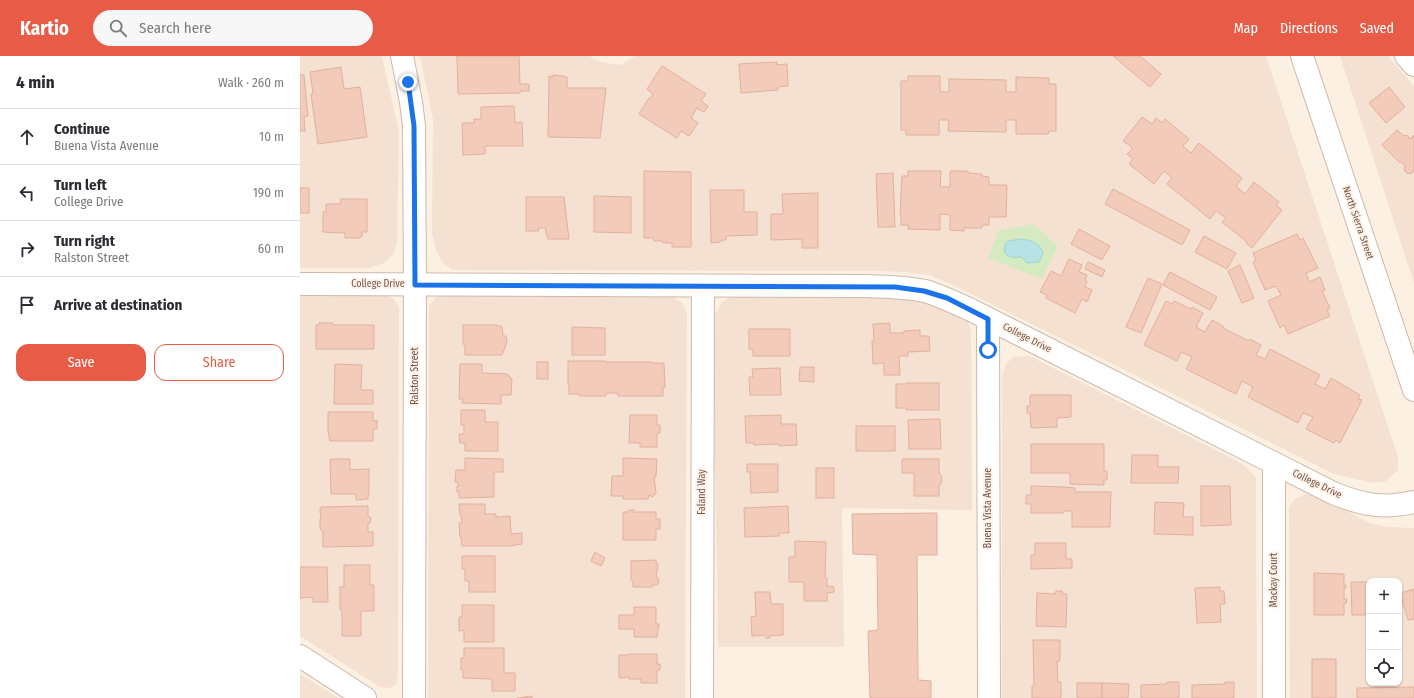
<!DOCTYPE html>
<html lang="en">
<head>
<meta charset="utf-8">
<style>
  body { margin:0; font-family:"Fira Sans Condensed",sans-serif; background:#f7f7f7; color:#2b2b33 }
  .controls { position:absolute; right:12px; bottom:12px; display:grid; overflow:hidden; border-radius:8px; box-shadow:0 1px 3px #0004 }
  .controls button { width:36px; height:36px; display:grid; place-items:center; padding:0; border:0; border-bottom:1px solid #e1e1e2; background:#fff; color:#2b2b33; font:20px sans-serif }
  .stop { position:absolute; width:12px; height:12px; margin:-9px; border:3px solid #1a73e8; border-radius:50%; background:#fff }
  .stop.end { background:#1a73e8; border-color:#fff; box-shadow:0 1px 4px #0008 }
  .list { margin:0; padding:0; list-style:none }
  h2 { display:flex; justify-content:space-between; align-items:center; height:52px; margin:0; padding:0 16px; font-size:17px }
  h2 small { font-size:13px; font-weight:400; color:#7c7c81 }
  .list li { display:grid; grid-template-columns:26px 1fr auto; gap:12px; align-items:center; box-sizing:border-box; height:56px; padding:0 16px; border-top:1px solid #e1e1e2 }
  .list b { display:block; font-size:15px; white-space:nowrap }
  .list p { margin:0; font-size:13px; white-space:nowrap; color:#7c7c81 }
  .list em { font-size:13px; font-style:normal; color:#7c7c81 }
  .actions { display:flex; gap:8px; padding:12px 16px }
  .actions a { flex:1; padding:9px 0; border:1px solid #e75b47; border-radius:12px; text-align:center; font-size:14px; color:#e75b47 }
  .actions .main { background:#e75b47; color:#fff }
  .icon { flex:none; width:22px; height:22px; fill:none; stroke:currentColor; stroke-width:2; stroke-linecap:round; stroke-linejoin:round }
  .map { position:relative; flex:none; width:1114px; height:642px; overflow:hidden }
  header { display:flex; align-items:center; gap:24px; box-sizing:border-box; height:56px; padding:0 20px; background:#e75b47; color:#fff }
  header strong { font-size:19px }
  nav { display:flex; gap:22px; margin-inline-start:auto; font-size:14px }
  .search { width:280px; height:36px; background:#f7f7f7; display:flex; align-items:center; gap:10px; box-sizing:border-box; padding:0 14px; border-radius:22px; color:#7c7c81; font-size:15px }
  main { display:flex }
  aside { flex:1; background:#fff }
  .map>svg:first-child { display:block }
</style>
</head>
<body>
<header>
<strong>Kartio</strong>
<div class="search"><svg class="icon" aria-label="search" viewBox="0 0 24 24"><circle cx="10" cy="10" r="6"/><path d="M15 15l6 6"/></svg>Search here</div>
<nav><a>Map</a><a>Directions</a><a>Saved</a></nav>
</header>
<main>
<aside>
<h2>4 min<small>Walk · 260 m</small></h2>
<ul class="list">
<li><svg class="icon" aria-label="ahead" viewBox="0 0 24 24"><path d="M12 20V5M6 11l6-6 6 6"/></svg><div><b>Continue</b><p>Buena Vista Avenue</p></div><em>10 m</em></li>
<li><svg class="icon" aria-label="left" viewBox="0 0 24 24"><path d="M17 20v-9H6M10 6l-5 5 5 5"/></svg><div><b>Turn left</b><p>College Drive</p></div><em>190 m</em></li>
<li><svg class="icon" aria-label="right" viewBox="0 0 24 24"><path d="M7 20v-9h11M14 6l5 5-5 5"/></svg><div><b>Turn right</b><p>Ralston Street</p></div><em>60 m</em></li>
<li><svg class="icon" aria-label="arrive" viewBox="0 0 24 24"><path d="M6 21V4h12l-3 4 3 4H6"/></svg><div><b>Arrive at destination</b></div></li>
</ul>
<div class="actions"><a class="main">Save</a><a>Share</a></div>
</aside>
<div class="map">
<svg width="1114" height="642" viewBox="0 0 1114 642">
  <rect width="100%" height="100%" fill="#fcf0e3"/>
  <g fill="#f4e1d1" fill-rule="evenodd">
    <polygon points="0,0 82,0 82,1 99,76 97,188 93,199 84,207 68,212 0,212"/>
    <polygon points="120,0 289,0 301,6 320,9 335,0 966,0 1098,401 1098,414 1086,425 1073,427 1034,418 653,229 629,219 606,216 577,215 153,214 143,207 136,194 132,178 133,63"/>
    <polygon points="1040,0 1088,0 1114,30 1114,227"/>
    <polygon points="0,239 85,239 94,243 99,251 98,619 96,628 90,632 80,631 0,580"/>
    <polygon points="146,239 373,241 382,247 387,257 385,642 128,642 129,250 135,242"/>
    <polygon points="440,240 593,242 619,245 659,258 668,266 671,275 672,454 542,452 544,591 418,591 413,273 415,258 421,248 428,242"/>
    <polygon points="729,300 936,404 950,414 956,422 957,642 702,642 702,319 706,308 713,301"/>
    <path d="M1006,438L1017,440L1070,467L1087,471L1114,472V642H990L989,451L995,443ZM1069,525H1099V627H1069Z"/>
    <polygon points="0,618 38,642 0,642"/>
  </g>
  <polygon fill="#d6eac1" points="733,168 758,190 742,223 688,202 699,174"/>
  <path fill="#b7e3e6" stroke="#9dd4d7" d="M721,183C731,184 740,187 743,197L739,206L727,207L722,201C718,201 715,202 711,201C702,199 703,190 708,185Z"/>
  <g fill="#f2cbba" stroke="#e4af9b">
    <polygon points="156,0 219,0 220,28 229,28 229,35 220,35 220,37 158,38 157,2"/>
    <polygon points="813,0 840,0 861,18 850,31"/>
    <polygon points="477,6 477,9 487,8 488,30 478,31 478,34 441,37 439,8"/>
    <polygon points="362,10 406,38 401,45 408,50 404,56 397,52 391,62 398,67 389,80 381,75 377,82 339,58 349,42 350,43 353,38 347,33"/>
    <polygon points="41,11 44,33 60,31 67,81 18,88 11,38 13,38 10,16"/>
    <polygon points="0,19 4,19 8,60 4,61 5,75 0,75"/>
    <polygon points="253,19 264,20 264,21 267,21 267,32 306,32 300,82 248,81 249,20 253,21"/>
    <polygon points="608,20 640,20 640,36 649,36 649,23 706,24 706,36 716,36 716,21 749,22 749,28 756,28 756,75 749,75 748,78 716,78 716,64 706,64 706,76 648,75 649,64 639,64 639,79 606,79 606,74 601,74 601,25 608,25"/>
    <polygon points="1089,31 1105,51 1086,67 1069,47"/>
    <polygon points="214,50 215,67 222,66 223,90 185,90 185,98 163,99 162,67 174,67 174,63 181,63 181,51"/>
    <polygon points="842,61 852,68 856,62 862,67 865,63 889,83 883,90 891,97 899,87 942,122 936,130 945,138 954,126 979,146 976,149 982,154 952,192 946,187 947,186 922,166 926,162 916,155 910,163 867,128 872,122 864,115 854,128 829,108 833,103 827,98 833,92 823,85"/>
    <polygon points="1097,74 1104,80 1107,79 1110,83 1114,79 1114,116 1113,115 1111,118 1107,117 1104,114 1105,110 1101,106 1100,107 1082,89"/>
    <polygon points="344,115 391,116 391,191 372,191 372,187 363,187 363,185 354,185 353,182 344,182"/>
    <polygon points="608,115 641,115 640,131 650,131 650,115 668,115 668,117 682,118 682,120 689,121 689,129 707,129 706,161 689,161 689,169 682,169 682,172 664,172 664,175 650,174 650,159 640,158 640,174 608,173 608,169 601,169 601,159 600,159 602,120 608,120"/>
    <polygon points="593,117 595,171 578,171 576,118"/>
    <rect x="0" y="132" width="9" height="25"/>
    <polygon points="813,133 890,174 882,189 805,148"/>
    <polygon points="410,134 444,134 444,156 457,156 457,179 426,180 426,184 422,184 420,186 411,187"/>
    <polygon points="518,137 518,192 502,192 502,183 471,184 471,158 483,158 482,138"/>
    <polygon points="294,140 331,141 331,177 294,176"/>
    <polygon points="226,141 264,141 269,183 248,183 245,172 238,172 239,175 226,175"/>
    <polygon points="41,143 67,143 67,176 62,176 62,179 60,182 45,182 45,177 23,176 23,156 26,156 26,148 40,148"/>
    <polygon points="779,173 810,190 802,204 771,188"/>
    <polygon points="997,178 1000,184 1003,182 1018,212 1006,217 1009,226 1020,221 1025,234 1022,235 1030,252 1027,254 1030,260 988,278 984,269 980,272 968,245 981,239 976,230 965,234 953,206 956,204 953,197"/>
    <polygon points="904,180 936,197 927,213 895,196"/>
    <polygon points="769,203 782,209 779,216 787,219 785,224 787,225 785,231 792,234 787,246 782,243 775,257 746,242 747,239 740,236 751,215 761,220"/>
    <polygon points="788,206 805,214 802,221 785,213"/>
    <polygon points="940,209 954,242 942,247 928,215"/>
    <polygon points="870,216 917,241 910,254 863,229"/>
    <polygon points="848,222 862,228 841,277 826,271"/>
    <polygon points="866,245 872,248 874,245 891,253 892,251 903,257 896,271 905,276 912,264 923,270 923,272 949,285 950,283 961,289 956,299 965,303 970,293 1020,319 1015,328 1025,333 1031,322 1060,339 1058,343 1062,344 1040,387 1036,384 1034,387 1006,373 1013,361 1003,357 998,367 948,341 953,331 942,325 936,338 886,313 892,301 881,296 877,305 844,289"/>
    <polygon points="19,267 33,267 33,269 74,269 74,293 16,293 16,269 19,269"/>
    <polygon points="590,267 590,277 604,277 604,275 620,274 620,280 629,280 630,295 608,296 608,300 599,300 600,319 584,319 584,307 573,308 572,285 574,285 573,268"/>
    <polygon points="163,269 196,269 202,271 203,280 206,280 207,286 202,299 165,299 165,289 163,288"/>
    <polygon points="272,271 305,272 305,299 272,299"/>
    <polygon points="449,273 490,273 490,300 453,300 453,293 449,293"/>
    <polygon points="268,305 306,305 306,306 351,306 351,307 364,307 365,331 363,331 363,340 318,340 317,337 306,337 306,340 280,340 280,338 269,338 269,329 268,329"/>
    <rect x="237" y="306" width="11" height="17"/>
    <polygon points="35,308 62,309 61,334 73,334 73,348 34,348"/>
    <polygon points="160,308 182,308 182,317 207,318 212,323 211,339 201,339 201,348 162,347 163,343 159,343"/>
    <polygon points="500,311 514,311 514,326 499,325"/>
    <polygon points="480,312 481,339 450,339 449,321 453,321 452,313"/>
    <polygon points="606,327 639,327 639,354 606,354 606,352 596,352 596,328 606,328"/>
    <polygon points="730,339 771,339 771,361 757,362 757,371 731,372 730,357 727,357 727,350 730,350"/>
    <polygon points="161,354 185,354 185,366 198,366 198,395 165,395 165,387 160,387 159,378 164,378 164,369 161,369"/>
    <polygon points="28,356 73,356 73,365 77,364 77,373 73,373 73,385 30,385 28,376"/>
    <polygon points="330,359 357,359 357,369 360,369 360,377 357,377 357,391 340,391 340,387 329,387"/>
    <polygon points="481,359 481,368 496,368 497,389 479,390 479,388 454,389 454,387 446,387 445,360"/>
    <polygon points="640,363 641,393 609,393 608,364"/>
    <rect x="556" y="370" width="39" height="25"/>
    <polygon points="731,388 804,388 804,415 807,415 807,424 804,424 804,429 770,428 770,417 731,417"/>
    <polygon points="832,399 858,399 858,411 879,411 878,427 831,427"/>
    <polygon points="165,402 203,403 203,416 194,416 194,441 159,442 159,435 157,436 157,430 159,430 157,426 155,426 156,414 165,414"/>
    <polygon points="323,402 357,403 356,421 354,421 356,437 353,441 349,439 348,443 323,443 323,440 311,440 312,420 323,420"/>
    <polygon points="30,403 50,403 50,414 69,413 69,439 68,440 68,443 56,444 56,438 31,438"/>
    <polygon points="602,403 639,403 639,417 642,421 641,428 639,430 639,440 614,440 614,417 602,417"/>
    <polygon points="447,408 478,408 478,436 451,437 450,416 447,416"/>
    <rect x="516" y="412" width="18" height="30"/>
    <polygon points="731,430 764,431 775,432 775,436 811,436 810,471 772,471 772,455 764,455 763,457 731,457 731,448 726,448 726,439 731,439"/>
    <polygon points="901,430 930,430 931,469 901,470"/>
    <polygon points="855,446 884,447 883,461 893,461 893,479 854,478"/>
    <polygon points="159,448 185,448 185,458 196,458 196,461 210,460 211,478 222,477 222,488 209,490 162,490 161,481 160,481 159,467 162,467 161,459 160,459"/>
    <polygon points="68,450 68,460 71,462 70,467 68,467 68,476 73,476 73,490 23,491 23,475 20,473 20,463 21,463 20,453 21,451"/>
    <polygon points="488,450 489,477 479,477 479,480 445,481 444,452"/>
    <polygon points="329,454 334,454 334,456 356,456 356,463 360,463 360,473 356,473 356,484 323,484 323,456 328,456"/>
    <polygon points="637,457 637,499 617,499 618,624 631,625 631,642 570,642 568,575 578,574 577,499 553,498 552,458"/>
    <polygon points="495,485 526,486 525,522 527,522 527,530 534,531 534,536 527,537 527,545 504,545 504,526 489,526 489,501 495,501"/>
    <polygon points="735,487 766,487 766,503 772,503 772,512 731,513 731,499 735,499"/>
    <polygon points="295,496 305,502 301,510 291,505"/>
    <polygon points="162,500 195,500 195,536 169,536 169,525 165,525 165,513 162,513"/>
    <polygon points="356,504 356,507 358,508 356,521 358,522 359,527 357,529 352,529 352,531 333,531 333,525 331,524 331,505"/>
    <polygon points="44,509 70,509 70,529 74,529 74,555 61,555 61,580 42,580 42,554 40,554 40,531 44,531"/>
    <polygon points="0,511 27,511 28,546 13,546 13,541 0,542"/>
    <polygon points="1014,517 1044,518 1044,529 1046,529 1046,532 1044,532 1044,543 1047,543 1046,547 1044,547 1044,559 1014,559"/>
    <polygon points="1051,526 1069,526 1069,559 1052,559"/>
    <polygon points="920,531 920,535 924,535 925,548 920,548 921,566 897,567 895,532"/>
    <polygon points="1114,533 1114,563 1108,564 1100,537"/>
    <polygon points="756,535 762,535 762,538 767,538 766,571 736,570 737,537 755,538"/>
    <polygon points="455,536 470,536 471,548 483,548 483,579 469,580 470,582 466,582 464,579 452,580 451,561 456,560"/>
    <polygon points="162,549 194,549 194,586 164,586 164,574 159,575 159,561 162,561"/>
    <polygon points="334,551 356,551 356,568 359,568 357,581 334,581 334,573 319,573 319,559 334,559"/>
    <polygon points="733,584 760,584 760,605 757,605 758,626 761,626 761,642 732,642 732,630 734,630"/>
    <polygon points="164,592 204,592 204,617 215,617 215,635 192,635 192,623 163,622 163,614 161,614 161,602 164,602"/>
    <polygon points="329,598 357,598 357,608 360,608 360,614 357,614 357,627 341,627 341,623 329,623 329,621 319,622 319,599 329,599"/>
    <rect x="1012" y="603" width="24" height="39"/>
    <polygon points="867,626 879,626 879,642 841,642 841,629 867,628"/>
    <polygon points="925,626 934,626 934,642 892,642 892,629 925,628"/>
    <rect x="777" y="627" width="25" height="15"/>
    <polygon points="802,627 829,628 828,642 802,642"/>
    <polygon points="1114,631 1114,642 1057,642 1057,632"/>
    <polygon points="232,640 232,642 217,642"/>
  </g>
  <g fill="none" stroke-linecap="round" stroke-linejoin="round">
    <g stroke="#cfb8ac" stroke-width="24">
      <g id="minor">
        <polyline points="102,0 111,46 114,70 115,229 114,642"/>
        <polyline points="1106,0 1114,9"/>
        <path d="M0,228L566,230C585,231 606,231 625,235C641,240 656,247 671,254L1033,437C1062,449 1083,453 1114,446"/>
        <polyline points="688,263 689,642"/>
        <polyline points="974,407 974,642"/>
        <polyline points="0,600 65,642"/>
        <polyline points="402,642 403,230"/>
      </g>
    </g>
    <g stroke="#d2b7a9" stroke-width="24">
      <polyline id="secondary" points="1002,0 1114,334"/>
    </g>
    <use href="#minor" stroke="#fff" stroke-width="22"/>
    <use href="#secondary" stroke="#fff" stroke-width="22"/>
  </g>
  <g fill="none" stroke-linecap="round" stroke-linejoin="round">
    <polyline stroke="#1a73e8" stroke-width="5" points="108,26 114,70 115,229 595,231 624,235 647,242 688,263 688,294"/>
  </g>
  <g text-anchor="middle" dominant-baseline="central" stroke-width="4" stroke-linejoin="round" paint-order="stroke">
    <g font-size="10" fill="#745449" stroke="#fff4e9">
      <text transform="translate(1058 167) rotate(71)">North Sierra Street</text>
      <text x="78" y="228">College Drive</text>
      <text transform="translate(727 282) rotate(27)">College Drive</text>
      <text transform="translate(115 320) rotate(-90)">Ralston Street</text>
      <text transform="translate(1017 428) rotate(26)">College Drive</text>
      <text transform="translate(402 436) rotate(-90)">Faland Way</text>
      <text transform="translate(688 452) rotate(-90)">Buena Vista Avenue</text>
      <text transform="translate(974 524) rotate(-90)">Mackay Court</text>
    </g>
  </g>
</svg>
<div class="controls">
<button>+</button>
<button>−</button>
<button><svg class="icon" aria-label="locate" viewBox="0 0 24 24"><circle cx="12" cy="12" r="6"/><path d="M12 2v4M12 18v4M2 12h4M18 12h4"/></svg></button>
</div>
<div class="stop" style="left:688px;top:294px"></div>
<div class="stop end" style="left:108px;top:26px"></div>
</div>
</main>
</body>
</html>
